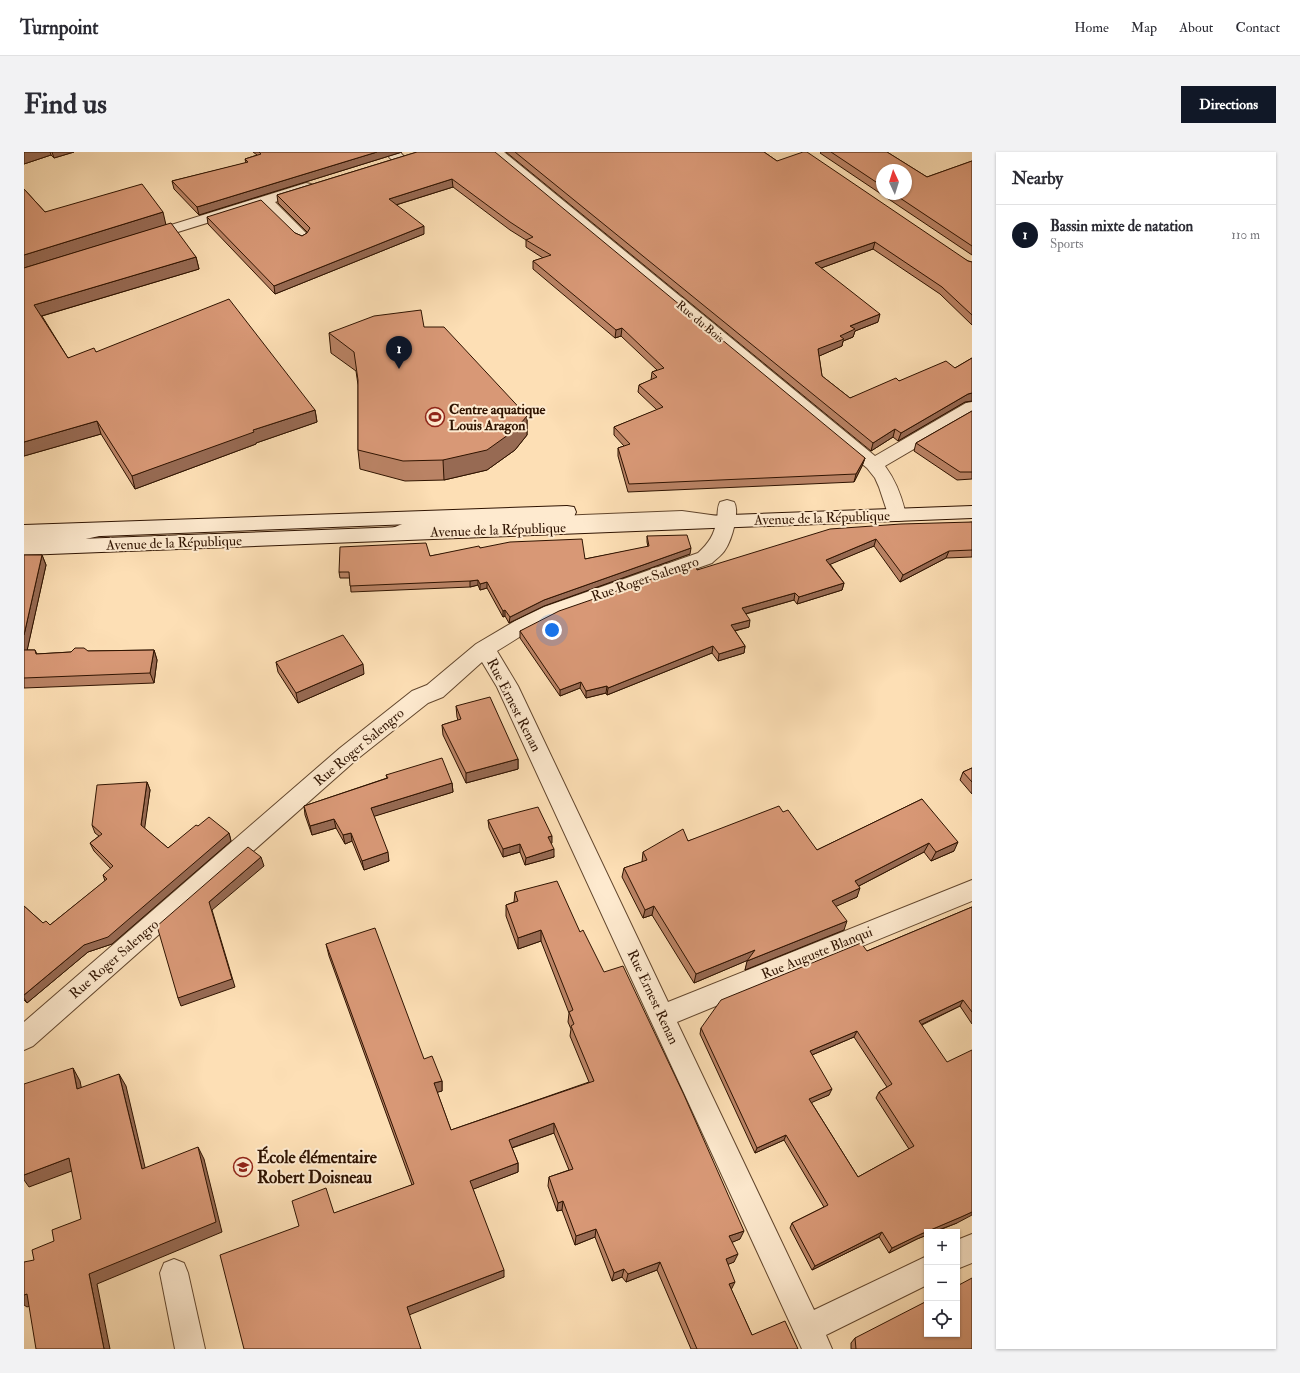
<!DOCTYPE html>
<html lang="en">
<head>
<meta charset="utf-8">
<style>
  body { margin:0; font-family:"IM FELL Double Pica",serif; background:#f2f2f3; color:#2b2b33 }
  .controls { position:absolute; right:12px; bottom:12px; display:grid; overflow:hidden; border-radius:0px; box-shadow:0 1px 3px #0004 }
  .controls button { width:36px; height:36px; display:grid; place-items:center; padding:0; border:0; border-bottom:1px solid #e1e1e2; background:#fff; color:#2b2b33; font:20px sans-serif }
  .compass { position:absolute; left:852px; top:12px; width:36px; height:36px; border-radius:50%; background:#fff; box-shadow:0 1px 3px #0004; rotate:356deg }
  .you { position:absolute; left:528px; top:478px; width:14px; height:14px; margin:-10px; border:3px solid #fff; border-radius:50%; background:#1a73e8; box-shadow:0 0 0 6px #1a73e833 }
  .badge { display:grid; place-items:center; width:26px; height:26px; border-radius:50%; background:#111827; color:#fff; font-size:13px; font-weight:700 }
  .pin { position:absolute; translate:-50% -33px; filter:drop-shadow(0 1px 2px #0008) }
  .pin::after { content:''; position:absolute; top:21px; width:14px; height:12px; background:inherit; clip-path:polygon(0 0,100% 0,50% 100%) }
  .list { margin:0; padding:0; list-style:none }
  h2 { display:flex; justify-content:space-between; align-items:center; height:52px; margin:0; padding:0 16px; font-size:17px }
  h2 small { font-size:13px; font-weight:400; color:#7c7c81 }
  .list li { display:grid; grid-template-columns:26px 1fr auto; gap:12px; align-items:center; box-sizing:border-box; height:60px; padding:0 16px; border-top:1px solid #e1e1e2 }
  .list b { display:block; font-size:15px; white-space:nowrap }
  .list p { margin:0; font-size:13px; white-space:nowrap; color:#7c7c81 }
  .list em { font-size:13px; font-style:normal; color:#7c7c81 }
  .icon { flex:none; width:22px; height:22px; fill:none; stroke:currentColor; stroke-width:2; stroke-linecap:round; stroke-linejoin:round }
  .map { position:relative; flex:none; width:948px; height:1197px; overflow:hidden; border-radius:0px }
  header { display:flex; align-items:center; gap:24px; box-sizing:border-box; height:56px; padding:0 20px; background:#fff; border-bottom:1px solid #e1e1e2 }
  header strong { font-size:19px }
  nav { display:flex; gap:22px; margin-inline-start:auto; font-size:14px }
  .intro { display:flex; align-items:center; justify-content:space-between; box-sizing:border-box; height:96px; padding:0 24px }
  h1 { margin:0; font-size:28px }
  .button { padding:10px 18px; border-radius:0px; background:#111827; color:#fff; font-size:14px; font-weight:700 }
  main { display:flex; gap:24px; padding:0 24px }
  aside { flex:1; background:#fff; border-radius:0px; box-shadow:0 1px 3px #0004 }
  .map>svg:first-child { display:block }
</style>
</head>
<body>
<header>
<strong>Turnpoint</strong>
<nav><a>Home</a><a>Map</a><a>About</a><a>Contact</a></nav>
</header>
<div class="intro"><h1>Find us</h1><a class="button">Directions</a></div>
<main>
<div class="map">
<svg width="948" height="1197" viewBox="0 0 948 1197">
  <rect width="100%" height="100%" fill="#fddfb5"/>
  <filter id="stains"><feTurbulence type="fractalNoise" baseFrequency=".005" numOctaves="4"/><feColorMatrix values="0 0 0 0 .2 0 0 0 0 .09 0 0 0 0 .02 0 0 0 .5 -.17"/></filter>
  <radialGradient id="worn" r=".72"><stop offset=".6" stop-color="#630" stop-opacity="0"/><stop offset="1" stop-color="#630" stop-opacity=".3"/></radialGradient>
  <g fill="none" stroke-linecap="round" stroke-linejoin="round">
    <g stroke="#62462d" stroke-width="2">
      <g id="lane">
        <polygon points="658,359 687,363 692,364 693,367 692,370 687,371 658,367 385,378 369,386 364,387 359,386 357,383 359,380 383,370"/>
        <polygon points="70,377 75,378 77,381 75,384 44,391 0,393 0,383 44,381"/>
      </g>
    </g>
    <g stroke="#62462d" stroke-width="2">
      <g id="street">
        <path d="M361,0H376L382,7L380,10C371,12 366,7 361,0Z"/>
        <path d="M464,0H480L851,304L942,251L948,250V263L861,314C872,329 878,345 882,363L880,368L873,369L866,368L855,335L851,326L843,316Z"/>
        <polygon points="282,31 287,32 289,35 287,38 251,50 286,85 283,88 278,90 273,88 238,54 128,88 123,90 118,88 115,85 118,82"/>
        <path d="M703,348L710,350C716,359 708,388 701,398C698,403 692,407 688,411L534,465L505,479L473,499L494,534L644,850L948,728V749L653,870L790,1158L903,1104V1133L802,1183L808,1197H778L473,535L458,510L419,545L404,551L332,608L9,894L0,898V870L316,596L388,539L403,533L452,492L491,469L520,455L674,401C685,391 690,383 693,368C694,361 693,356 696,350Z"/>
        <polygon points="948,1082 948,1111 933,1117 933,1088"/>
        <polygon points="150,1107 160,1111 164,1121 181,1197 151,1197 136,1121 140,1111"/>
      </g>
    </g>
    <g stroke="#2f1300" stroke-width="2">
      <g id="secondary">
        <polygon points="543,354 550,355 552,360 550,365 543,366 0,387 0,373"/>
        <polygon points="948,354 948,366 0,403 0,389"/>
      </g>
    </g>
    <use href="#lane" fill="#feeacf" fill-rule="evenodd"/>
    <use href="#street" fill="#feeacf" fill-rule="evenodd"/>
    <use href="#secondary" fill="#feeacf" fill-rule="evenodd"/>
  </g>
  <g fill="#ba8365" stroke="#2f1300" fill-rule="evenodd">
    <polygon points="0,0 50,0 30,6 27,3 0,12"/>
    <polygon points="229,0 378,0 175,63 150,37 148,29 222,11 221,7 233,3"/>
    <polygon points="393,0 841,306 838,314 830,330 604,340 594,304 594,296 600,294 590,283 590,275 633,258 614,240 615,233 627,228 628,220 633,218 597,184 591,186 509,117 509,109 519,106 502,95 502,88 486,78 429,35 372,53 400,82 251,142 184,72 183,65 271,81 278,84 283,81 284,81 254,51 253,43"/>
    <polygon points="482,0 740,0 753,9 944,109 948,110 948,173 916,142 849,97 797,116 854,170 831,179 829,185 819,189 818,194 795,204 798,224 826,246 875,229 931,216 948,206 948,249 941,250 874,289 869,285 847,299"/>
    <path d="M797,0H863L903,25L948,9V103L796,1ZM858,18L882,42H858Z"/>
    <polygon points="0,37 21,60 142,72 172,105 175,117 18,164 44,206 72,200 291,258 293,270 232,291 232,292 111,337 77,282 0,304"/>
    <polygon points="400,175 503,264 503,283 491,298 463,318 420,328 381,329 336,317 334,298 334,233 332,219 307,201 305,181"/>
    <polygon points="948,259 948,327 933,328 890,299 892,291"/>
    <polygon points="948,370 948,405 922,406 876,430 850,394 806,412 820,431 818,438 773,452 770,448 722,462 725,475 711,479 721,494 720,501 694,509 688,501 583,543 582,541 562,546 556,536 536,544 496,486 496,479 673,418"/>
    <polygon points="623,384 666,402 520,454 485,471 481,464 479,465 463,436 456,438 454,433 446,435 327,440 326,426 316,426 315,420 406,404 456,396 561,407 624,395 623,390"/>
    <polygon points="0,403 18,403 22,413 3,498 11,498 13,502 64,499 130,498 133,508 130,531 0,536"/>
    <polygon points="252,510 340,522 274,551 254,520"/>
    <polygon points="432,554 494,607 494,617 442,631 419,583 418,573 434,568 433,565"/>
    <polygon points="948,616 948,642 936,628 939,620"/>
    <polygon points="362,623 428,631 429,640 350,664 365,709 340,718 328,689 321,692 312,676 288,683 281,663 280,654 363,626"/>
    <polygon points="123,630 126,638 120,676 144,696 174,674 205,681 207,689 88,792 64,800 3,851 0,848 0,754 19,771 26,773 81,729 79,723 87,717 70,699 66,691 75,684 71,681 68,673"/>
    <polygon points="898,647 930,699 907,709 900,700 835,734 833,745 812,754 820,778 721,818 724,808 670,831 628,763 619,766 598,725 600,716 618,710 619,700 664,689 759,660 793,698"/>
    <polygon points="464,668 528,691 527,692 530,705 501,713 496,700 479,705 465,676"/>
    <polygon points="491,740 556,780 716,1087 708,1090 710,1110 704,1112 707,1137 728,1183 774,1197 667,1197 633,1118 602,1130 598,1125 588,1129 571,1085 551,1093 538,1058 533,1059 524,1034 525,1025 545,1018 530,981 488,996 494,1011 494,1020 449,1037 480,1125 275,1074 388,1033 305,804 302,792 418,929 418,939 413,940 427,978 565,930 546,884 547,877 544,870 545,861 517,789 494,797 482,764 482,753 490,750"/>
    <path d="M948,755V872L936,854L898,873L933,1071L893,1087L865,1101L855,1085L788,1118L766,1076L768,1071L800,1055L760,988L731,1001L676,882L677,876L843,799ZM830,885L863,935L855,940L852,946L885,997L834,1025L787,950L805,943L788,903Z"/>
    <polygon points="831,1186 948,1197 827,1197 827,1191"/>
  </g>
  <g fill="#976a53" stroke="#2f1300">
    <polygon points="0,0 26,0 27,3 0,12"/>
    <polygon points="28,0 50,0 30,6"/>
    <polygon points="353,0 378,0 175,63 173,55"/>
    <polygon points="428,27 429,35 365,55 365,47"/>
    <polygon points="139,60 142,73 0,116 0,103"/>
    <polygon points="400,74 400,82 251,142 250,134"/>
    <polygon points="851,90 849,97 789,119 791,111"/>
    <polygon points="172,105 175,117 14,165 10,153"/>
    <polygon points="856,162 854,170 831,179 829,185 819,189 818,194 793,205 794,197 816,184 826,174"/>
    <polygon points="598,176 597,184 591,186 592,178"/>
    <polygon points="948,241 948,249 941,250 874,289 877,281 944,242"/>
    <polygon points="291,258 293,270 232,291 232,292 111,337 108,324 229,278"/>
    <polygon points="503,264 503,283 491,298 463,318 420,328 419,308"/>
    <polygon points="73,269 77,282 0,304 0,290"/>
    <polygon points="871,277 869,285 847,299 849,291"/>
    <polygon points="841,306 838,314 830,330 832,322"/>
    <polygon points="852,387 850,394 800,415 802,408"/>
    <polygon points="667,396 666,402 520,454 485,471 486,465 520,448"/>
    <polygon points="925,399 922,406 876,430 879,423"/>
    <polygon points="18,403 22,413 1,508 0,506 0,483"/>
    <polygon points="454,428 454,433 446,435 446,429"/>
    <polygon points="463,430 463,436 456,438 456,432"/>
    <polygon points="820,431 818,438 773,452 775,445"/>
    <polygon points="771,441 770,448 717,463 718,456"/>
    <polygon points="481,458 481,464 479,465 479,459"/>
    <polygon points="726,468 725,475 705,480 707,473"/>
    <polygon points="689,494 688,501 583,543 584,536"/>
    <polygon points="721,494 720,501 694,509 695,502"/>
    <polygon points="130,498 133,508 130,531 126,521"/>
    <polygon points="339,512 340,522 274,551 272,541"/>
    <polygon points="557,530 556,536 536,544 536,538"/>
    <polygon points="583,534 582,541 562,546 562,539"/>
    <polygon points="494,607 494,617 442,631 442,621"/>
    <polygon points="123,630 126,638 120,681 117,673"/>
    <polygon points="428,631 429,640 348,665 347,656"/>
    <polygon points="310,667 312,676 288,683 286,674"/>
    <polygon points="205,681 207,689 88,792 64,800 3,851 0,846 0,843 60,793"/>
    <polygon points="327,681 328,689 321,692 319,683"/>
    <polygon points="528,684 528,691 524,693 524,685"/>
    <polygon points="934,690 930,699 907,709 912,700"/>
    <polygon points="905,691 900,700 827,738 831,729"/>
    <polygon points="496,692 496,700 479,705 479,697"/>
    <polygon points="530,697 530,705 501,713 502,706"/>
    <polygon points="364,700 365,709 340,718 338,709"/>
    <polygon points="237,705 240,714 188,758 211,835 157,854 154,846 185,750"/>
    <polygon points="836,736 833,745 804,758 808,749"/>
    <polygon points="630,754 628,763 619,766 621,758"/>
    <polygon points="823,769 820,778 721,818 723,809"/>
    <polygon points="517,778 517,789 494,797 494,786"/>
    <polygon points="731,798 729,806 670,831 672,822"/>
    <polygon points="939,848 936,854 892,875 895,869"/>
    <polygon points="833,879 830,885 783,905 786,899"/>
    <polygon points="49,916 56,929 60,949 53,937"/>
    <polygon points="95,922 102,934 124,1028 118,1017"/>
    <polygon points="418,929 418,939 411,941 410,931"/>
    <polygon points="808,937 805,943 782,953 785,947"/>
    <polygon points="530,971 530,981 484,997 485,988"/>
    <polygon points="762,983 760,988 731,1001 733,996"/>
    <polygon points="174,995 180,1007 198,1080 73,1132 86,1197 80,1197 65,1122"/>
    <polygon points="45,1006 53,1017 5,1035 0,1028 0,1023"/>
    <polygon points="494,1011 494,1020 447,1038 446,1029"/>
    <polygon points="539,1049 538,1058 533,1059 534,1051"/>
    <polygon points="948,1060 948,1063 933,1071 909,1080 903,1080 903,1083 893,1087 865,1101 868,1096 897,1082"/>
    <polygon points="572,1077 571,1085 551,1093 552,1084"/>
    <polygon points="720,1079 716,1087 702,1093 705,1084"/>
    <polygon points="858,1080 855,1085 788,1118 791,1114"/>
    <polygon points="714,1102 710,1110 698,1115 702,1107"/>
    <polygon points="636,1110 633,1118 602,1130 604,1122"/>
    <polygon points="600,1117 598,1125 588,1129 590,1121"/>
    <polygon points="480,1118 480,1125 385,1163 383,1155"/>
    <polygon points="711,1130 707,1138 705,1132"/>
    <polygon points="3,1142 13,1151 3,1155 0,1153 0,1143"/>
  </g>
  <g fill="#d89876" stroke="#2f1300" fill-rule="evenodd">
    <polygon points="235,0 353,0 173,55 148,29 224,10 221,7 237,2"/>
    <polygon points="393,0 471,0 841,306 832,322 605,332 594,296 606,292 590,275 639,255 615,233 633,225 628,220 640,216 598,176 592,178 509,109 527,103 502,88 509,85 486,70 428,27 365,47 400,74 250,134 183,65 237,48 271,81 278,84 283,81 286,76 253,43"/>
    <polygon points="491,0 740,0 753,9 779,0 783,0 944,109 948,110 948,163 918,135 851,90 791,111 856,162 826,174 831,177 816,184 820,187 794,197 798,224 826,246 872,226 875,229 922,209 931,216 948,206 948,241 944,242 877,281 871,277 849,291"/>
    <polygon points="807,0 863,0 903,25 948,9 948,94 870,42 882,42 882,18 858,18 858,34"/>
    <polygon points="118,32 139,60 0,103 0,37 21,60"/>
    <polygon points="147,71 172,105 10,153 44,206 70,196 72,200 205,147 291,258 229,278 230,280 108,324 73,269 0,290 0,116"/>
    <polygon points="397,158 400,175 420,175 503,264 491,278 463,298 419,308 379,309 334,298 334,228 330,200 305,181 350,164"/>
    <polygon points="948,259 948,320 936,320 892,291"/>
    <polygon points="948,370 948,398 925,399 879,423 852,387 802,408 820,431 775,445 771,441 718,456 726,468 707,473 721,494 695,502 689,494 584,536 583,534 562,539 557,530 536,538 496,479 535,459 671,412 673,418 806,377 877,372"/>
    <polygon points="663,383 667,396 520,448 486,465 481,458 479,459 463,430 456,432 454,428 446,429 326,434 325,420 315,420 316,395 402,391 406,404 455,394 456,396 486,390 558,387 561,407 625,394 623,384"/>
    <polygon points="0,403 18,403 0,483"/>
    <polygon points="319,483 339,512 272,541 252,510"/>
    <polygon points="51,496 60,496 64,499 130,498 126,521 0,526 0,498 11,498 12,502 47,500"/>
    <polygon points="466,545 494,607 442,621 418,573 437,567 432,554"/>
    <polygon points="418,606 428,631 347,656 364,700 338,709 327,681 319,683 310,667 286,674 280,654 364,626 362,623"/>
    <polygon points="948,616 948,630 939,620"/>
    <polygon points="123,630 117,673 144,696 172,673 174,674 185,665 205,681 84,785 60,793 0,843 0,754 19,771 22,769 26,773 83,727 79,723 89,714 66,691 78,682 68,673 73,633"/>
    <polygon points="898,647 934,690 912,700 905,691 831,729 836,736 808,749 823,769 723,809 731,798 672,822 630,754 621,758 600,716 623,708 619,700 659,677 664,689 755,654 759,660 764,658 793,698"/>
    <polygon points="514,655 528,684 524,685 530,697 502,706 496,692 479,697 464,668"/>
    <polygon points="224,695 237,705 185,750 208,827 154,846 133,774"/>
    <polygon points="533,729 556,780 559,778 580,820 599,814 660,943 720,1079 705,1084 714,1102 702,1107 711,1130 705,1132 728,1183 761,1169 774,1197 673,1197 636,1110 604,1122 600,1117 590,1121 572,1077 552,1084 539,1049 534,1051 525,1025 549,1017 530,971 485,988 494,1011 446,1029 480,1118 383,1155 397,1197 220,1197 196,1103 275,1074 268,1049 302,1036 310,1061 390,1032 302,792 351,776 400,907 408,904 418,929 410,931 427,978 570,929 547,874 550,872 545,860 549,858 517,778 494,786 482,753 494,749 491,740"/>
    <path d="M948,755V860L939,848L895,869L923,910L948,898V1060L937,1065L897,1082L868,1096L858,1080L791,1114L768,1071L804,1053L762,983L733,996L677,876L697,848L837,791L843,799ZM833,879L868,932L855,940L890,994L834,1025L785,947L808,937L786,899Z"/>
    <polygon points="49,916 53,937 95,922 118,1017 174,995 192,1070 65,1122 80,1197 12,1197 3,1142 0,1143 0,1110 10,1108 8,1098 30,1089 28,1078 57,1067 45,1006 0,1023 0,932"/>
    <polygon points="948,1126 948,1197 832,1197 831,1186 903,1149 903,1182 933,1182 933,1134"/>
  </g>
  <defs>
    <g id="stadium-ring" transform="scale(1)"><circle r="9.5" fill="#feeacf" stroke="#8f2418" stroke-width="1.5"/><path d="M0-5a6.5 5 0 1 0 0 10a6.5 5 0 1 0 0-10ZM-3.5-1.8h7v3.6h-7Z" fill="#8f2418"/></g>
    <g id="school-ring" transform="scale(1)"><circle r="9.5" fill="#feeacf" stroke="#8f2418" stroke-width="1.5"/><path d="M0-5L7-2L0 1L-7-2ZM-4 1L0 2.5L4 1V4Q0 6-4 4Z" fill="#8f2418"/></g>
  </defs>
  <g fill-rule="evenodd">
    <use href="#stadium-ring" x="411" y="265"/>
    <use href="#school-ring" x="219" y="1015"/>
  </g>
  <g text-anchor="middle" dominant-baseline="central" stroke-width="4" stroke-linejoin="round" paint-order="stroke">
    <g font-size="12" fill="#2f1300" stroke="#feeacf">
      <text transform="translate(676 170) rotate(40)">Rue du Bois</text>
    </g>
    <g font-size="14" font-weight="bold" fill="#2f1300" stroke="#feeacf" text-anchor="start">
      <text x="425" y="257">Centre aquatique<tspan x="425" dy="16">Louis Aragon</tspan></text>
    </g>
    <g font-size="14" fill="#2f1300" stroke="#feeacf">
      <text transform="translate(798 366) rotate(-2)">Avenue de la République</text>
      <text transform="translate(474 378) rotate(-2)">Avenue de la République</text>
      <text transform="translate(150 391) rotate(-2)">Avenue de la République</text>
      <text transform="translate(621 427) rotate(-19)">Rue Roger Salengro</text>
      <text transform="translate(490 553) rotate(63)">Rue Ernest Renan</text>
      <text transform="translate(335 595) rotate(-40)">Rue Roger Salengro</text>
      <text transform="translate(793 801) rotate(-22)">Rue Auguste Blanqui</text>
      <text transform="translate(90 807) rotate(-41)">Rue Roger Salengro</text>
      <text transform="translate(629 845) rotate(65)">Rue Ernest Renan</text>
    </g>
    <g font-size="17" font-weight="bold" fill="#2f1300" stroke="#feeacf" text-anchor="start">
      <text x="233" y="1005">École élémentaire<tspan x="233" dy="20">Robert Doisneau</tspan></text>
    </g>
  </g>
  <rect width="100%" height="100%" filter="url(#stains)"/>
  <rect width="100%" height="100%" fill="url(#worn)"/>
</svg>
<div class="controls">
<button>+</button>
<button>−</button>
<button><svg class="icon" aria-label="locate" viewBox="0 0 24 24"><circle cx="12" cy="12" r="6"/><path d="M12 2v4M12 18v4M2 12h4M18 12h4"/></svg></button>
</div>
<svg class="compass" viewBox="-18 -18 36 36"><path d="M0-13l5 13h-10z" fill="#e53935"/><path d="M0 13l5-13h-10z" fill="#7c7c81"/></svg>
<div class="you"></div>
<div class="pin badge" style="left:375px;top:217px">1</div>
</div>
<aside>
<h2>Nearby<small></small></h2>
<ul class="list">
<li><span class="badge">1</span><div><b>Bassin mixte de natation</b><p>Sports</p></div><em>110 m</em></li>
</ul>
</aside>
</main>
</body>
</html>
